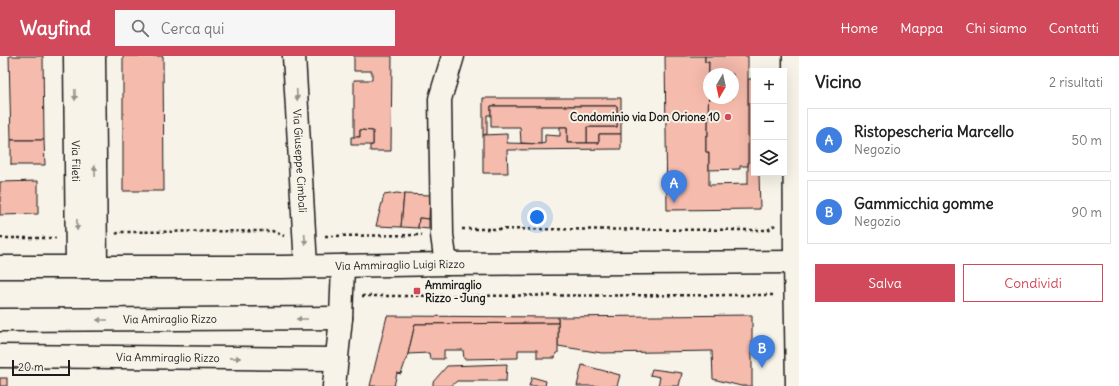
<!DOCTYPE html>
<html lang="it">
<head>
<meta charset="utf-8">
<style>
  body { margin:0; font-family:Delius,sans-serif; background:#f6f6f6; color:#222 }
  .controls { position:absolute; right:12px; top:12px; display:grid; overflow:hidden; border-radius:0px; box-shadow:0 4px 16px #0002 }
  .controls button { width:36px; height:36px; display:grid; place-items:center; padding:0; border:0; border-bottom:1px solid #e0e0e0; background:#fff; color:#222; font:20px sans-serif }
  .compass { position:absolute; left:703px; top:12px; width:36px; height:36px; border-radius:50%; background:#fff; box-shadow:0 4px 16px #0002; rotate:189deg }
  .scale { position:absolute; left:12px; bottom:10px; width:58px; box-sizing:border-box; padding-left:4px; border:2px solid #1c1c1c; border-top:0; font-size:11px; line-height:14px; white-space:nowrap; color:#1c1c1c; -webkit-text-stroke:3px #f7f3e8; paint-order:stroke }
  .you { position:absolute; left:537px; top:161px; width:14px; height:14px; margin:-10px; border:3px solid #fff; border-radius:50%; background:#1a73e8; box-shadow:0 0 0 6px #1a73e833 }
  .badge { display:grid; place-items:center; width:26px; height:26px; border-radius:50%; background:#d1495b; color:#fff; font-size:13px; font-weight:700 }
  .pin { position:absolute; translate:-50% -33px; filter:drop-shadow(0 1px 2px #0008) }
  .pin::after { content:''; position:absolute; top:21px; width:14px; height:12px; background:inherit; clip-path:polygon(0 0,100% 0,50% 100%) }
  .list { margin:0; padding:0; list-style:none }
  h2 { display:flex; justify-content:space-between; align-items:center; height:52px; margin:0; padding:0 16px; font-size:17px }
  h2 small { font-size:13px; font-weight:400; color:#767676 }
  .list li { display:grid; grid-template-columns:26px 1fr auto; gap:12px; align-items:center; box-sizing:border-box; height:64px; margin:0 8px 8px; padding:0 8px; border:1px solid #e0e0e0; border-radius:0px }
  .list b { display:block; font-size:15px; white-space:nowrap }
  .list p { margin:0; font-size:13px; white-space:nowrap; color:#767676 }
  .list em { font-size:13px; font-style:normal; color:#767676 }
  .actions { display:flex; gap:8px; padding:12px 16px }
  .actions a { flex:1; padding:9px 0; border:1px solid #d1495b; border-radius:0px; text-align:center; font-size:14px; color:#d1495b }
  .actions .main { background:#d1495b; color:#fff }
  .icon { flex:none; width:22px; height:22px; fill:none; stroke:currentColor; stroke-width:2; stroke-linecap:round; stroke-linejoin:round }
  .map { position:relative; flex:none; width:799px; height:330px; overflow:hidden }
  header { display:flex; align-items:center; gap:24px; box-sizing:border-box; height:56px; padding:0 20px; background:#d1495b; color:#fff }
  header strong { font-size:19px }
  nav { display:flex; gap:22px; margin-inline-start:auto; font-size:14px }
  .search { width:280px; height:36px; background:#f6f6f6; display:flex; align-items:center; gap:10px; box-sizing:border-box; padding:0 14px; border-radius:0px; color:#767676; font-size:15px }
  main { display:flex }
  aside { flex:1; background:#fff }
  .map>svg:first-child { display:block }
</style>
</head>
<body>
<header>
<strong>Wayfind</strong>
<div class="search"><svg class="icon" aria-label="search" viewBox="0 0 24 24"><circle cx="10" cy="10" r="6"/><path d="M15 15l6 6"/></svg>Cerca qui</div>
<nav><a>Home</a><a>Mappa</a><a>Chi siamo</a><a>Contatti</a></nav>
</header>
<main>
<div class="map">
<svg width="799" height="330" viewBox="0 0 799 330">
  <rect width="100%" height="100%" fill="#f7f3e8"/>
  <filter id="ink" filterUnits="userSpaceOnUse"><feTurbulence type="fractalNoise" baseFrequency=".025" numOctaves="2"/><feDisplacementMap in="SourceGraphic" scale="8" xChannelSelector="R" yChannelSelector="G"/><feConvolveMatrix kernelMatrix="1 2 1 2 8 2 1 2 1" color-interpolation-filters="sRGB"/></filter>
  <g filter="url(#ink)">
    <g fill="#f5bbac" stroke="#1c1c1c" fill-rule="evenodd">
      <polygon points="9,0 43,0 44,84 11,84"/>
      <polygon points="123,0 163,0 164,135 123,135"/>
      <polygon points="354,0 392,0 391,95 370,95 370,89 373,89 373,75 360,74 360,81 354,81 354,24 372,24 372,15 354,15"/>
      <polygon points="665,0 705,0 705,6 709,6 708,80 706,80 706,96 709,96 709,129 748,128 748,23 754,23 754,117 759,117 760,153 667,154"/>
      <path d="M705,0H748V110H740V113L709,114V96H706V80H708L709,6H705ZM709,18H733V42H709Z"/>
      <polygon points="483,42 621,42 621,78 599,78 599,87 587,87 587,71 617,71 617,50 491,50 491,59 487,59 487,78 483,79"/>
      <polygon points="491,50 617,50 617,71 587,71 587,87 567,87 567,71 541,71 541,88 521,87 520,71 491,71"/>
      <polygon points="560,71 567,71 567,87 599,87 599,78 621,78 621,93 507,94 508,117 483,117 483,79 507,78 507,87 541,88 545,87 545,79 560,80"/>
      <polygon points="360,74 373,75 373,89 351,89 351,81 360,81"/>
      <polygon points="11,84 44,84 45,109 11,109"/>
      <polygon points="38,125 38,158 0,159 0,126"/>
      <polygon points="397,137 404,138 401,171 376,170 384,139"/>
      <polygon points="404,138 430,139 429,163 419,162 418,172 401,171"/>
      <polygon points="419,162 429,163 429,173 418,172"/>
      <polygon points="752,259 752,330 741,330 713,323 712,295 602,297 558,290 558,261"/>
      <polygon points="387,260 558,261 558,267 415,268 408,298 401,318 397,317 394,330 370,330"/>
      <polygon points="558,267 558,297 556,297 555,302 537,302 537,294 518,294 518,302 464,303 463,294 444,294 444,303 430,303 429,297 408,298 415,268"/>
      <polygon points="507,308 506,325 457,325 451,330 433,330 433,326 447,310"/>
      <polygon points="582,309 620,319 617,330 577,330"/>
      <polygon points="652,313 682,317 679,330 658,330 660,321 650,319"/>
      <polygon points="532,321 546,325 545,330 529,330"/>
      <rect x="0" y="322" width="7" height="8"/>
    </g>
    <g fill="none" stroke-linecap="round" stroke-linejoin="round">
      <g stroke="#1c1c1c" stroke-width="25">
        <g id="minor">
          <path id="s1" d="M75,0L77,211"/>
          <polyline points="94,0 96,210"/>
          <path id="s2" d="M294,0L306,210"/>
          <polyline points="794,0 795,206 797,330"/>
          <polyline points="446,208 442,179 440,43 453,0"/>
          <path id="s3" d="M0,211H281L446,208L799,206"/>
          <path id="s4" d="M0,264L341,262"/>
          <path id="s5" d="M0,300L337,303"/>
          <polyline points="334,330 341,262 343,210"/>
        </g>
      </g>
      <g stroke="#1c1c1c" stroke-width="2.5" stroke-dasharray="3 3" stroke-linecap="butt">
        <polyline points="462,173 768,174 775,169"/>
        <polyline points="116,178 120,176 272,175 284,180"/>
        <polyline points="325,180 422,179"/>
        <polyline points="0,182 56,182"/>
        <polyline points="362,240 775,239"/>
      </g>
      <use href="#minor" stroke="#f7f3e8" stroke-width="22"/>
    </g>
    <defs><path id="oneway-solid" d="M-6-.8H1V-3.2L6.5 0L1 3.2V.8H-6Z"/></defs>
    <g fill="#94928c">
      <use href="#oneway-solid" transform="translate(75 39) rotate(89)"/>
      <use href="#oneway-solid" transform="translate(297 39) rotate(87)"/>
      <use href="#oneway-solid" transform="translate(95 115) rotate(-91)"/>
      <use href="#oneway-solid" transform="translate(77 169) rotate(89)"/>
      <use href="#oneway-solid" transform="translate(305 183) rotate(86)"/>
      <use href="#oneway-solid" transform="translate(302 263) rotate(180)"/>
      <use href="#oneway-solid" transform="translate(102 264) rotate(180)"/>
      <use href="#oneway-solid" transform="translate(235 302) rotate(1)"/>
    </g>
  </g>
  <g fill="#d1495b" stroke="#f7f3e8" stroke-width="1.5">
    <circle cx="728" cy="61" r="4"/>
    <rect x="413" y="231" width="8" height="8" rx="2"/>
  </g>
  <g text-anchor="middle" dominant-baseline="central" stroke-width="4" stroke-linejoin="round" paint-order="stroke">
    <g font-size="11" font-weight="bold" fill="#1c1c1c" stroke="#f7f3e8" text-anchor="end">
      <text x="720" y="61">Condominio via Don Orione 10</text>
      <text x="425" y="229" text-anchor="start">Ammiraglio<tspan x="425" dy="13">Rizzo - Jung</tspan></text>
    </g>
    <g font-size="11" fill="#1c1c1c" stroke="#f7f3e8">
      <text stroke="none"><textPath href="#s1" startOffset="105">Via Fileti</textPath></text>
      <text stroke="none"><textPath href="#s2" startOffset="105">Via Giuseppe Cimbali</textPath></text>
      <text stroke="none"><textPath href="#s3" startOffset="400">Via Ammiraglio Luigi Rizzo</textPath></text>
      <text stroke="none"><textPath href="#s4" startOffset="170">Via Amiraglio Rizzo</textPath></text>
      <text stroke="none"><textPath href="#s5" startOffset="168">Via Ammiraglio Rizzo</textPath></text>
    </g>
  </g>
</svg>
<div class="controls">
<button>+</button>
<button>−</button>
<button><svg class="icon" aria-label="layers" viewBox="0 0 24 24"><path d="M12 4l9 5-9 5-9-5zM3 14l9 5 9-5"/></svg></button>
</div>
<svg class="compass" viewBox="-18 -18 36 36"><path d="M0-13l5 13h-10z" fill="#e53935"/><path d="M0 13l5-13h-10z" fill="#767676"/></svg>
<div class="scale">20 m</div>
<div class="you"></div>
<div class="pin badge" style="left:674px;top:147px;background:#3f7fe0">A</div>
<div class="pin badge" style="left:762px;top:312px;background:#3f7fe0">B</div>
</div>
<aside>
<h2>Vicino<small>2 risultati</small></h2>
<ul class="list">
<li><span class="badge" style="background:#3f7fe0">A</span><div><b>Ristopescheria Marcello</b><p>Negozio</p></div><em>50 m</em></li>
<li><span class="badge" style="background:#3f7fe0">B</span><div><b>Gammicchia gomme</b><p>Negozio</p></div><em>90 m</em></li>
</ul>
<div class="actions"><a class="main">Salva</a><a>Condividi</a></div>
</aside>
</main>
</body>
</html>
